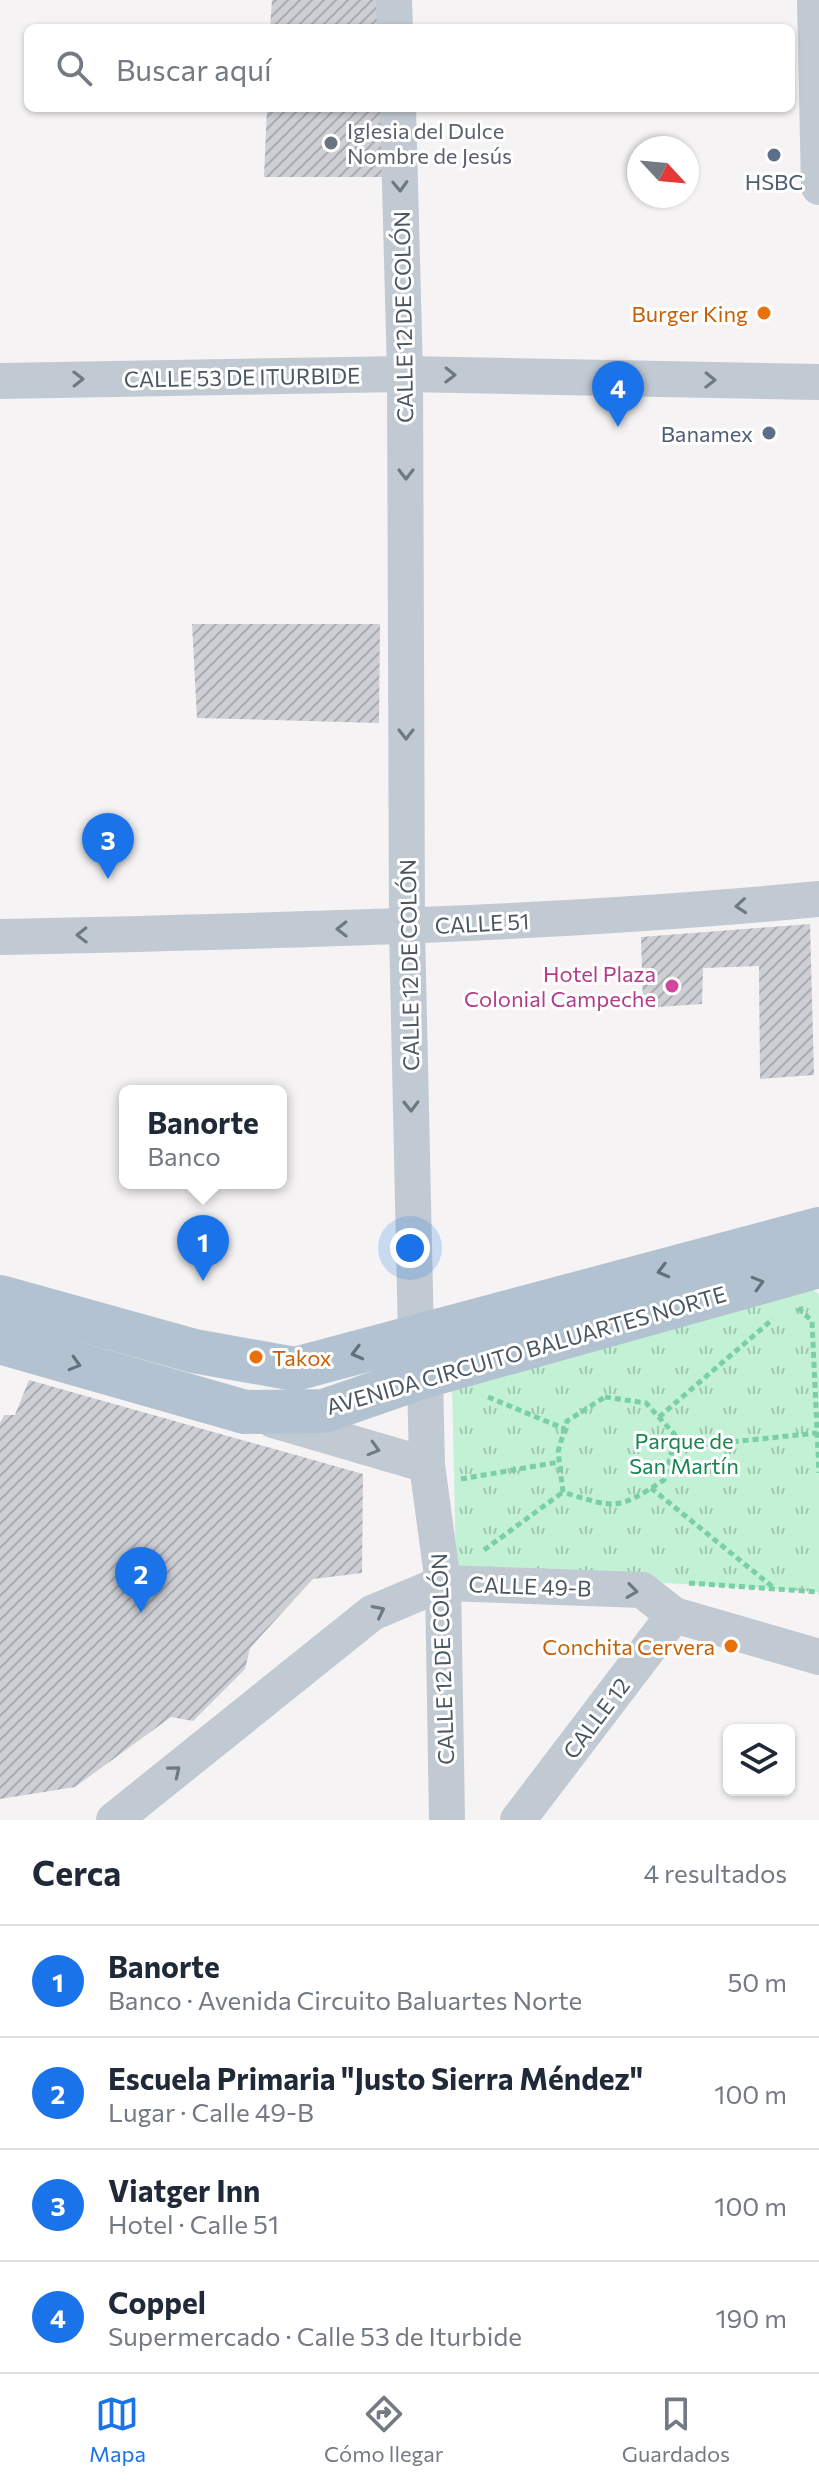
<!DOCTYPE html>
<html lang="es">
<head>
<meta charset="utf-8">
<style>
  body { margin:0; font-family:Commissioner,sans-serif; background:#f2f2f3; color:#1f2937 }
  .controls { position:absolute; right:24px; bottom:24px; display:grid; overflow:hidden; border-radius:12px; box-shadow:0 2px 6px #0004 }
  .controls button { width:72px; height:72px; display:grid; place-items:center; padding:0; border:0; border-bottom:2px solid #e0e1e3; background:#fff; color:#1f2937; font:40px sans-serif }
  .compass { position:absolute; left:627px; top:136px; width:72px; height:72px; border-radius:50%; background:#fff; box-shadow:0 2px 6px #0004; rotate:116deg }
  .you { position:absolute; left:410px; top:1248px; width:28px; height:28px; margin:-20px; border:6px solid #fff; border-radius:50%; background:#1a73e8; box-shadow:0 0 0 12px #1a73e833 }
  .badge { display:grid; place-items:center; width:52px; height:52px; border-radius:50%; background:#1a73e8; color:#fff; font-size:26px; font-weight:700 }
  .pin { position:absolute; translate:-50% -66px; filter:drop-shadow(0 2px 4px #0008) }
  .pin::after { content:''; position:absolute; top:42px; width:28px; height:24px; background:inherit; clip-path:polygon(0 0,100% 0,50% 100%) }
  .popup { position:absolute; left:119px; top:1085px; width:168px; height:104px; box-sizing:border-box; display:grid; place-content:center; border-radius:12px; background:#fff; filter:drop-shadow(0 2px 6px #0005); font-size:26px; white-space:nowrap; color:#747a83 }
  .popup b { font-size:30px; color:#1f2937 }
  .popup::after { content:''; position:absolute; left:50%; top:100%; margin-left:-16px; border:16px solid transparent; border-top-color:#fff }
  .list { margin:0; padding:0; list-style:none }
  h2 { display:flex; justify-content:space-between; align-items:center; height:104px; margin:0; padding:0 32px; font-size:34px }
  h2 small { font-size:26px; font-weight:400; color:#747a83 }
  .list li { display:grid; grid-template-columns:52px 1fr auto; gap:24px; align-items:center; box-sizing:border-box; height:112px; padding:0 32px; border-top:2px solid #e0e1e3 }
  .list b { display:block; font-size:30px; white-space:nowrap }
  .list p { margin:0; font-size:26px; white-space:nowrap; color:#747a83 }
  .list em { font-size:26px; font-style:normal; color:#747a83 }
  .icon { flex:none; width:44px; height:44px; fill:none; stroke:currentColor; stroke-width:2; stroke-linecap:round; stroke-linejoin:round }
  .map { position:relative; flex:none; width:819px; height:1820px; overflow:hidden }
  .search { position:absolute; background:#fff; box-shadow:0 2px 6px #0004; left:24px; right:24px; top:24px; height:88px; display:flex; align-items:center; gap:20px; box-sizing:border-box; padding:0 28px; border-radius:12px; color:#747a83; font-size:30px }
  .sheet { height:552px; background:#fff }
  nav { display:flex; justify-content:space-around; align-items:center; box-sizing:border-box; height:112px; border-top:2px solid #e0e1e3; background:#fff; font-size:22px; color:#747a83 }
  nav a { display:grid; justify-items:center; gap:4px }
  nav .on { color:#1a73e8 }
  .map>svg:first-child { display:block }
</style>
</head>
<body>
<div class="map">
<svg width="819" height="1820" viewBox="0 0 819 1820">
  <defs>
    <pattern id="grass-tufts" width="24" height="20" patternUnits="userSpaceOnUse" patternTransform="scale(2)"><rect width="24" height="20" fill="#c3f1d5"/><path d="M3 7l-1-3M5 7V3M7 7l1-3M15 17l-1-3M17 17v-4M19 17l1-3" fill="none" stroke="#a0c6b0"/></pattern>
    <pattern id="building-hatch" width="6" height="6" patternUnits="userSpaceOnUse" patternTransform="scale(2)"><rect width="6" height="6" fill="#cdcfd5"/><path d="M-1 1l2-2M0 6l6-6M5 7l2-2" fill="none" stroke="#a8abb0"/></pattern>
  </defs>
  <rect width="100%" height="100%" fill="#f5f3f3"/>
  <polygon fill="url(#grass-tufts)" points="805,1284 819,1294 819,1592 456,1571 452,1383"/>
  <g fill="url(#building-hatch)">
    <polygon points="272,0 393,0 394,28 270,28"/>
    <polygon points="267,108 396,108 399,177 264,177"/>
    <polygon points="192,624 380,624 379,723 197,718"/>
    <polygon points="810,924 814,1075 760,1079 759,966 703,968 702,1004 643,1008 641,937"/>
    <polygon points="29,1380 363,1474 362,1573 313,1579 250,1648 245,1669 193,1721 171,1717 75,1787 0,1799 0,1423 4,1415 15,1415"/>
  </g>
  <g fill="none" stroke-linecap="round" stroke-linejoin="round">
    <g stroke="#7ad0a6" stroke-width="5" stroke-dasharray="6 4" stroke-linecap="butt">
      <polyline points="798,1308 812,1321 819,1473"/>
      <polyline points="488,1397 565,1429"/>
      <path d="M605,1397L646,1403L676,1436L664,1480C617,1510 617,1509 563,1492L558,1452L567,1421Z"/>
      <polyline points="659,1417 773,1319"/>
      <polyline points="673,1448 817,1433"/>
      <polyline points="461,1479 559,1462"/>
      <polyline points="651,1488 774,1588"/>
      <polyline points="484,1550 563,1492"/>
      <polyline points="689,1583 819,1592"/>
    </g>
    <g stroke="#c1cad2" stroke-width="36">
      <polyline points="394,0 395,28"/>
      <polyline points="815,0 819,187"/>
      <polyline points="398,108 405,374 407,928 416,1338 425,1376 427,1465 443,1583 447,1820"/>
      <polyline points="0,381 405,374 819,382"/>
      <path d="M0,937C274,931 546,925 819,899"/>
      <polyline points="273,1420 427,1465"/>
      <polyline points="114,1820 372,1613 443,1583 642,1590 674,1615 819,1657"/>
      <polyline points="518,1820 674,1615"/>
    </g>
    <g stroke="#b3c2d1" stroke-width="44">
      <polyline points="0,1297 194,1351 295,1369 819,1229"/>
      <polyline points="0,1342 245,1412 324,1411 425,1376 819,1266"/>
    </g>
  </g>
  <defs><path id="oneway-chevron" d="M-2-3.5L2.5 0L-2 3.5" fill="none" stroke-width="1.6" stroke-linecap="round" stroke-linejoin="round" transform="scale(2)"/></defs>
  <g stroke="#6e7983">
    <use href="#oneway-chevron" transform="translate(400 186) rotate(88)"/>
    <use href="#oneway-chevron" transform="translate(450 375) rotate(1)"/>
    <use href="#oneway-chevron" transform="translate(78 379) rotate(-1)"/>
    <use href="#oneway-chevron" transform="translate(710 380) rotate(1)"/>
    <use href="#oneway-chevron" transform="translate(406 474) rotate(90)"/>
    <use href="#oneway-chevron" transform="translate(406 734) rotate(90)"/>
    <use href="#oneway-chevron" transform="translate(741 906) rotate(175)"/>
    <use href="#oneway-chevron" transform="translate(342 929) rotate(179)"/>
    <use href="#oneway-chevron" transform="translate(82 935) rotate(179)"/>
    <use href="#oneway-chevron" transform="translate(411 1106) rotate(89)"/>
    <use href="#oneway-chevron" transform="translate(374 1449) rotate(16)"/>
    <use href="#oneway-chevron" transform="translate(632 1591) rotate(8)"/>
    <use href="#oneway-chevron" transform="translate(379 1611) rotate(-27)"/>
    <use href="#oneway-chevron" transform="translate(175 1771) rotate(-39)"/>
  </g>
  <g stroke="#64717d">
    <use href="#oneway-chevron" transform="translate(663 1271) rotate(165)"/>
    <use href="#oneway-chevron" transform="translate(758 1283) rotate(-16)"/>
    <use href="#oneway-chevron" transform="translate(357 1353) rotate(165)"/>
    <use href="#oneway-chevron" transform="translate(75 1364) rotate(16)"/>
  </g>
  <circle fill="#6b7280" stroke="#fff" stroke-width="3" cx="331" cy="143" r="8"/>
  <g fill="#5c6f8a" stroke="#fff" stroke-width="3">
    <circle cx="774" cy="155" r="8"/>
    <circle cx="769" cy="433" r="8"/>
  </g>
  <g fill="#e8710a" stroke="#fff" stroke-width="3">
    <circle cx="764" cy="313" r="8"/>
    <circle cx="256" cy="1357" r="8"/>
    <circle cx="731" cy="1646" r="8"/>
  </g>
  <circle fill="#d1479c" stroke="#fff" stroke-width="3" cx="672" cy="986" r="8"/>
  <g text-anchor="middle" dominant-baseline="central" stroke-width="6" stroke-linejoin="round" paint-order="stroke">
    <g font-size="22" fill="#5b616d" stroke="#fff" text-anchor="start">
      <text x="347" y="130">Iglesia del Dulce<tspan x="347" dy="25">Nombre de Jesús</tspan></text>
    </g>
    <g font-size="22" fill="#4e5e75" stroke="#fff">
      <text x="774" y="181">HSBC</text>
      <text x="753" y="433" text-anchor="end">Banamex</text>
    </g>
    <g font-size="22" fill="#c56008" stroke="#fff" text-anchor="end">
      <text x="748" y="313">Burger King</text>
      <text x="272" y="1357" text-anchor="start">Takox</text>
      <text x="715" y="1646">Conchita Cervera</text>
    </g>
    <g font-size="22" fill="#4a5661" stroke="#fff">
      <text transform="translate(403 317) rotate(-91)">CALLE 12 DE COLÓN</text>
      <text transform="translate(242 377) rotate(-1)">CALLE 53 DE ITURBIDE</text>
      <text transform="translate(482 923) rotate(-3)">CALLE 51</text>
      <text transform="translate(409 965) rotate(-91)">CALLE 12 DE COLÓN</text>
      <text transform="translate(526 1350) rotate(-16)">AVENIDA CIRCUITO BALUARTES NORTE</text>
      <text transform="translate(530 1586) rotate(2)">CALLE 49-B</text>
      <text transform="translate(442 1659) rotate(-92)">CALLE 12 DE COLÓN</text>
      <text transform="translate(596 1718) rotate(-53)">CALLE 12</text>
    </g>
    <g font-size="22" fill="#b23c85" stroke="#fff" text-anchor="end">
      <text x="656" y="973">Hotel Plaza<tspan x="656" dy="25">Colonial Campeche</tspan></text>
    </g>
    <g font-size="22" fill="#17864f" stroke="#fff">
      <text x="684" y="1440">Parque de<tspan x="684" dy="25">San Martín</tspan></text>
    </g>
  </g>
</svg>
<div class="controls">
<button><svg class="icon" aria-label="layers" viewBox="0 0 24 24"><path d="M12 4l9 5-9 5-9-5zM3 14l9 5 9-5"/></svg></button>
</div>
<svg class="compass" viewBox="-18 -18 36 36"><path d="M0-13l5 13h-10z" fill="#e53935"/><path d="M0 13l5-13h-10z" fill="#747a83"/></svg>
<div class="you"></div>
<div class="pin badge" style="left:203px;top:1281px">1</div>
<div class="popup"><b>Banorte</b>Banco</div>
<div class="pin badge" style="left:141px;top:1613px">2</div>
<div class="pin badge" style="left:108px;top:879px">3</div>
<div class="pin badge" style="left:618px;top:427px">4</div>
<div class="search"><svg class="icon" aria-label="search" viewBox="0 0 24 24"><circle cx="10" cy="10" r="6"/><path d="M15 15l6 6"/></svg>Buscar aquí</div>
</div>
<section class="sheet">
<h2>Cerca<small>4 resultados</small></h2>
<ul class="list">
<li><span class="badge">1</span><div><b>Banorte</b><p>Banco · Avenida Circuito Baluartes Norte</p></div><em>50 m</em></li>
<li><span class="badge">2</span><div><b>Escuela Primaria &quot;Justo Sierra Méndez&quot;</b><p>Lugar · Calle 49-B</p></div><em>100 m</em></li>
<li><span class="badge">3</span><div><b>Viatger Inn</b><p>Hotel · Calle 51</p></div><em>100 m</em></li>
<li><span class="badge">4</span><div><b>Coppel</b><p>Supermercado · Calle 53 de Iturbide</p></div><em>190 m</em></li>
</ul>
</section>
<nav>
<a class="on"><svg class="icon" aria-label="map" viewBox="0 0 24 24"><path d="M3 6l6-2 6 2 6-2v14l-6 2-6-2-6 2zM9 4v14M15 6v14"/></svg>Mapa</a>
<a><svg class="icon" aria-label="directions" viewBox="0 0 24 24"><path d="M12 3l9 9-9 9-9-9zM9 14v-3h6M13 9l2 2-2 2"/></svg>Cómo llegar</a>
<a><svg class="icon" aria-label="saved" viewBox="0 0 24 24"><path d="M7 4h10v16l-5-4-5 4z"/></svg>Guardados</a>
</nav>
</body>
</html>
